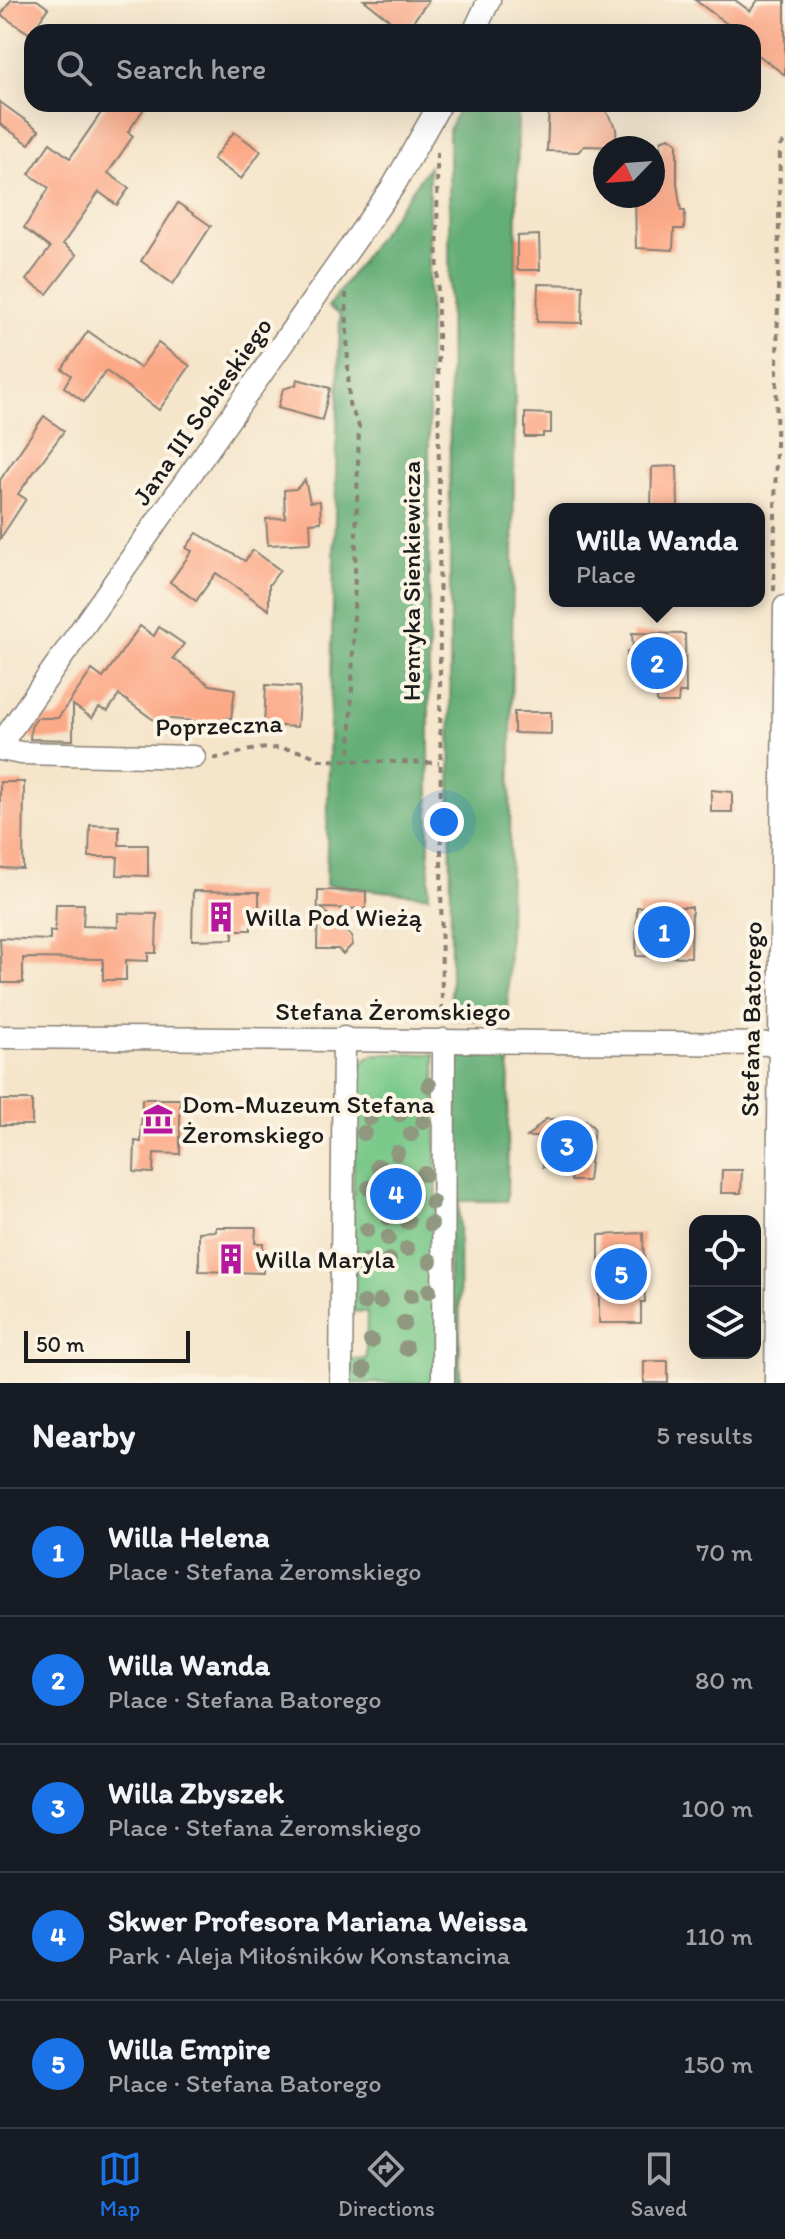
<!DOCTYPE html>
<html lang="en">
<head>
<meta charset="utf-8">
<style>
  body { margin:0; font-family:Itim,sans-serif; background:#20242c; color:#f1f3f6 }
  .controls { position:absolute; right:24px; bottom:24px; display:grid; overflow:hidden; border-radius:16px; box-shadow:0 8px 32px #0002 }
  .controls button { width:72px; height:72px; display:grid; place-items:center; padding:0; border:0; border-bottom:2px solid #363941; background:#171b24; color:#f1f3f6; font:40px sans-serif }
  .compass { position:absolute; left:593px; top:136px; width:72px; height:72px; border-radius:50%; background:#171b24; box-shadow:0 8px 32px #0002; rotate:245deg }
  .scale { position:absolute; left:24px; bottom:20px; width:166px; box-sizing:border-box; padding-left:8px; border:4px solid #1c1c1c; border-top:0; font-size:22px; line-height:28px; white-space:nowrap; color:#1c1c1c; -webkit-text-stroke:6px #fcf5e5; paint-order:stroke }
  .you { position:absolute; left:444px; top:822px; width:28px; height:28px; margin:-20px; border:6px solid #fff; border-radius:50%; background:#1a73e8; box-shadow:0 0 0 12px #1a73e833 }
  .badge { display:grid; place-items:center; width:52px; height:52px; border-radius:50%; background:#1a73e8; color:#fff; font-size:26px; font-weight:700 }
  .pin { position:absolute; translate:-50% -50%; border:4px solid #fff; box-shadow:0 2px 8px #0006 }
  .popup { position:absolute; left:549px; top:503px; width:216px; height:104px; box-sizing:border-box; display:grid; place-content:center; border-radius:16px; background:#171b24; filter:drop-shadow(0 2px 6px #0005); font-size:26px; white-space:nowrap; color:#9ea1a6 }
  .popup b { font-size:30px; color:#f1f3f6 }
  .popup::after { content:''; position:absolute; left:50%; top:100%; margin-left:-16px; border:16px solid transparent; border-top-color:#171b24 }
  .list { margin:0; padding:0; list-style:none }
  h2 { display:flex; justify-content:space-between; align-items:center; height:104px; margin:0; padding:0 32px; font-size:34px }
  h2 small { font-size:26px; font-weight:400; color:#9ea1a6 }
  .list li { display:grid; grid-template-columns:52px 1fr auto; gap:24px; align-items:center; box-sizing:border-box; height:128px; padding:0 32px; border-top:2px solid #363941 }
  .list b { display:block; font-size:30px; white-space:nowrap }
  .list p { margin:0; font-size:26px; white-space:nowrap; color:#9ea1a6 }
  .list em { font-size:26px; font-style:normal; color:#9ea1a6 }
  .icon { flex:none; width:44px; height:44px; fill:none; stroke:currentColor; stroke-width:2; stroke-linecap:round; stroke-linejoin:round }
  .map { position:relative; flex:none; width:785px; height:1383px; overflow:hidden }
  .search { position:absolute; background:#171b24; box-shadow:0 8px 32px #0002; left:24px; right:24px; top:24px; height:88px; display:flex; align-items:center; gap:20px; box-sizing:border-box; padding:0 28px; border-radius:24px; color:#9ea1a6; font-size:30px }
  .sheet { height:744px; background:#171b24 }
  nav { display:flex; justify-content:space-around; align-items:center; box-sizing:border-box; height:112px; border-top:2px solid #363941; background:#171b24; font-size:22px; color:#9ea1a6 }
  nav a { display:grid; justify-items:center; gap:4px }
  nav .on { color:#1a73e8 }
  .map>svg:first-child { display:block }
</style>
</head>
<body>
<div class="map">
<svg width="785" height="1383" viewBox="0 0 785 1383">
  <rect width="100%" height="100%" fill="#fcf5e5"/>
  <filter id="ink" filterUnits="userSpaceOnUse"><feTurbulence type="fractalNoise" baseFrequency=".0125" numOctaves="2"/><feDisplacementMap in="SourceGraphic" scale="16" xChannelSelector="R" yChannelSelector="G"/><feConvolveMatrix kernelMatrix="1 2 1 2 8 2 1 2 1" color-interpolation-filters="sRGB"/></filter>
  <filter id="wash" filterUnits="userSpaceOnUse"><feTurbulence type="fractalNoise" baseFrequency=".006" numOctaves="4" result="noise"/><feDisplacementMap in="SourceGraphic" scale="32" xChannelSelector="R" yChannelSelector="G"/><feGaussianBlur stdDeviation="1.8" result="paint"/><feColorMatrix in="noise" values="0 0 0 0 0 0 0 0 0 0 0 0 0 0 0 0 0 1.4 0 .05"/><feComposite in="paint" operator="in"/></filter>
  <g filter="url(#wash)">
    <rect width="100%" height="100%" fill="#f5e5cb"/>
    <path fill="#7ac98a" stroke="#4b7253" stroke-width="2" d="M376,1054H435L439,1383H350L351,1359H366L367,1312L352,1311L354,1077L360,1076C361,1063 364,1058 376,1054Z"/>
    <g fill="#63ad76" stroke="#406449" stroke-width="2">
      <polygon points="460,104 518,104 508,1023 451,1018 449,130"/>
      <polygon points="429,166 429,896 326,885 340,315 328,307"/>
      <polygon points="448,1057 509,1057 507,1201 459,1201 460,1383 449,1383"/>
    </g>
    <g id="blocks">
      <g fill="#fca987">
        <polygon points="11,0 37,0 48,8 30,34 1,15"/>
        <polygon points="364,0 429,0 405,32"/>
        <polygon points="695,0 735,0 750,11 758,0 785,0 785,75 753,51 753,32 738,32"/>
        <polygon points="0,102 39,130 29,144 0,124"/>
        <polygon points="107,104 147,104 128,132 133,136 108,173 129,188 117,205 99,192 63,244 77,255 47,294 26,280 50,248 24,228 49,188 29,174 50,143 70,158"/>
        <polygon points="549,104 602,104 616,128 617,147 584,146 578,152 547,151"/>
        <polygon points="234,132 261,151 241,179 213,159"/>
        <polygon points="669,137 677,143 677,184 681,211 685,211 684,229 674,229 673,250 636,248 635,196 653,196 653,161 660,161 661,141"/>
        <polygon points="178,203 211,226 173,284 141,261"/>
        <polygon points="539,235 540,270 517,270 517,236"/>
        <polygon points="538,284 583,285 582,323 537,322"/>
        <polygon points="88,331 140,368 158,343 190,366 159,410 106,371 84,402 64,387 71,375 62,369"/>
        <polygon points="297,379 330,388 322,420 278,408 283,389 296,385"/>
        <polygon points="525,413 551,414 551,433 543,433 543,437 525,437"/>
        <polygon points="44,416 64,431 18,494 26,499 0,539 0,480"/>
        <polygon points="677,466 678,509 651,509 652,467"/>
        <polygon points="305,480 310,502 320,501 321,522 310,523 311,543 268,545 266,519 285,518 284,490 296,489"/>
        <polygon points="197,533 245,561 253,550 280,570 269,585 269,610 216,573 196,601 170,582 192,551 186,548"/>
        <polygon points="140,626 154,636 159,627 184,644 173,658 210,685 235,689 231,719 225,718 224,724 161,718 158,723 119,695 108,711 99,708 92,718 73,705 73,740 30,739 31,727 37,718 58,718 92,670 103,678"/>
        <polygon points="632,633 685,634 686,693 679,693 678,703 657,703 657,693 649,692 649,684 632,684 632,674 627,674 627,652 633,651"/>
        <polygon points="266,685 300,687 297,727 264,725"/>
        <polygon points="514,712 551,712 551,734 514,733"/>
        <polygon points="0,782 24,782 23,869 0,868"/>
        <polygon points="711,790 732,792 732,812 711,812"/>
        <polygon points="90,825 119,826 119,845 148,845 148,876 117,875 118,857 89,857"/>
        <polygon points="318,890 366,891 366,909 321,908 352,937 352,945 343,954 338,949 317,949"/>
        <polygon points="193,891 259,892 259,912 251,911 251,930 233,930 233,939 192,940"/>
        <polygon points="56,904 84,904 83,926 118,927 118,913 157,914 156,953 148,953 148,961 126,960 126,980 103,980 103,959 23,958 23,983 2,983 0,938 50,940 50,931 55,932"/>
        <polygon points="637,907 692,907 691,957 636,956"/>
        <polygon points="142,1099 180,1099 180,1154 154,1153 153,1173 134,1172 135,1141 141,1142"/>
        <rect x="0" y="1100" width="32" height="25"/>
        <polygon points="546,1119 586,1120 594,1128 588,1181 571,1181 571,1173 560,1173 560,1167 543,1167 540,1137 527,1137"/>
        <polygon points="722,1170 742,1170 741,1193 721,1193"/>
        <polygon points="216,1227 256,1227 255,1243 263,1243 263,1273 199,1271 199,1232 216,1231"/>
        <polygon points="643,1233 645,1302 641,1302 641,1323 599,1323 599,1235"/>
        <rect x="644" y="1361" width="24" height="22"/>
      </g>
    </g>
  </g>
  <g filter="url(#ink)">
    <use href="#blocks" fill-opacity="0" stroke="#888074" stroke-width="2"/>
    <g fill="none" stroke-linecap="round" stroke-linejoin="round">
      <g stroke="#888074" stroke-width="25">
        <g id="minor">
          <polyline points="474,32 489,0"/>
          <polyline points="0,745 394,185 440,104"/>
          <polyline points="0,749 21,753 194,757"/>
          <polyline points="0,1037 785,1044"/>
          <polyline points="341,1383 344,1038"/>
          <polyline points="443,1383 444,1040"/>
          <polyline points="776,1383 785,607"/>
        </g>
      </g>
      <g stroke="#888074" stroke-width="4" stroke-dasharray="6 6" stroke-linecap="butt">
        <polyline points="437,153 442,1016 447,1018"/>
        <polyline points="346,293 349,404 359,426 350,760"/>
        <polyline points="774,591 780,147 785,140"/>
        <path d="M213,758C228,758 237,752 251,750C272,746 303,748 320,760L439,763"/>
      </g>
      <use href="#minor" stroke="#fff" stroke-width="22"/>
    </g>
    <g fill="#909880">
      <circle cx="429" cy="1085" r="8"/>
      <circle cx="400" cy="1114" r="8"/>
      <circle cx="370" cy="1118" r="8"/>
      <circle cx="423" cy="1122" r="8"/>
      <circle cx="364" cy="1133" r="8"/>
      <circle cx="411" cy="1134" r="8"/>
      <circle cx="397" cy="1153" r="8"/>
      <circle cx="378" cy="1166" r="8"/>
      <circle cx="424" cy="1174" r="8"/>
      <circle cx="402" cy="1175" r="8"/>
      <circle cx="369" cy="1188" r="8"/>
      <circle cx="413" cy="1197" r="8"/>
      <circle cx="432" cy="1202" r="8"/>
      <circle cx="378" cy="1204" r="8"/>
      <circle cx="389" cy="1218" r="8"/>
      <circle cx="408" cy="1222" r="8"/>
      <circle cx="431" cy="1224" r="8"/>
      <circle cx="367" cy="1230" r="8"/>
      <circle cx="388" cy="1238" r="8"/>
      <circle cx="407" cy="1249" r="8"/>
      <circle cx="389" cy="1260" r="8"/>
      <circle cx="367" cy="1261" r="8"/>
      <circle cx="430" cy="1261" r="8"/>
      <circle cx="429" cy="1291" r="8"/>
      <circle cx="411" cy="1296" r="8"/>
      <circle cx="380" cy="1301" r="8"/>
      <circle cx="364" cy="1303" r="8"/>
      <circle cx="404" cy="1323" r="8"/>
      <circle cx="371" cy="1341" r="8"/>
      <circle cx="406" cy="1348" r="8"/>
      <circle cx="364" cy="1370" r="8"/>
    </g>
  </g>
  <defs>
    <g id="building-bare" transform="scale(2.4)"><path d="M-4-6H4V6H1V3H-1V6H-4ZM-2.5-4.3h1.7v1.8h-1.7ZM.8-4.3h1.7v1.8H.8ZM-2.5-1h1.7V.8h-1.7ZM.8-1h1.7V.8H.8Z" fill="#b5179e" stroke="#fcf5e5" stroke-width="2.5" paint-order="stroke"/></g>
    <g id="museum-bare" transform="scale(2.4)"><path d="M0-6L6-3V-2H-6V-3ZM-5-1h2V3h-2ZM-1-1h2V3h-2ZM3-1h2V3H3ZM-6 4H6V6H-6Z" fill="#b5179e" stroke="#fcf5e5" stroke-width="2.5" paint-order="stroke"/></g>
  </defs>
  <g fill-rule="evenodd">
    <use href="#building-bare" x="221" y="917"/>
    <use href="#museum-bare" x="158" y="1119"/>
    <use href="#building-bare" x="231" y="1259"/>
  </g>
  <g text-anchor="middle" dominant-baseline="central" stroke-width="8" stroke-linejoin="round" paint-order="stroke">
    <g font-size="26" fill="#1c1c1c" stroke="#fcf5e5">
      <text transform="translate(202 411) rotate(-55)">Jana III Sobieskiego</text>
      <text transform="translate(411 581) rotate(-90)">Henryka Sienkiewicza</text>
      <text transform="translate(219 725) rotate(-2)">Poprzeczna</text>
      <text x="393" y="1011">Stefana Żeromskiego</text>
      <text transform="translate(751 1019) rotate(-89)">Stefana Batorego</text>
    </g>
    <g font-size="26" fill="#1c1c1c" stroke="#fcf5e5" text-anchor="start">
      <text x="245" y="917">Willa Pod Wieżą</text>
      <text x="182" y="1104">Dom-Muzeum Stefana<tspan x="182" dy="30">Żeromskiego</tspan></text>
      <text x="255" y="1259">Willa Maryla</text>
    </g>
  </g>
</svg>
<div class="controls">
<button><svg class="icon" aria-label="locate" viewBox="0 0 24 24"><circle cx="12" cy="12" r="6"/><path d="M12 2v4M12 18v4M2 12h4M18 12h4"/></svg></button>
<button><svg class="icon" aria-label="layers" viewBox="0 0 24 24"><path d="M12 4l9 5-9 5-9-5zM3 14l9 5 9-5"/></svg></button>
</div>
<svg class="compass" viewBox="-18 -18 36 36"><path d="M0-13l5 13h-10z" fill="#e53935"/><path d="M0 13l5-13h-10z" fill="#9ea1a6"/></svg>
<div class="scale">50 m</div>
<div class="you"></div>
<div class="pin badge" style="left:664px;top:932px">1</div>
<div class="pin badge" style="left:657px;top:663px">2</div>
<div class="popup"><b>Willa Wanda</b>Place</div>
<div class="pin badge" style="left:567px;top:1146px">3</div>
<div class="pin badge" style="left:396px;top:1194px">4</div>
<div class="pin badge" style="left:621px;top:1274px">5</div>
<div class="search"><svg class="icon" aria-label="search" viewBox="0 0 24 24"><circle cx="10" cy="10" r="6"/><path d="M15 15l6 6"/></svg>Search here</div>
</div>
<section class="sheet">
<h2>Nearby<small>5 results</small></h2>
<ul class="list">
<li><span class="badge">1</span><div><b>Willa Helena</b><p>Place · Stefana Żeromskiego</p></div><em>70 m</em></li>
<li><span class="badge">2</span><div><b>Willa Wanda</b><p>Place · Stefana Batorego</p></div><em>80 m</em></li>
<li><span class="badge">3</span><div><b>Willa Zbyszek</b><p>Place · Stefana Żeromskiego</p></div><em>100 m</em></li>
<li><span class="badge">4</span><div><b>Skwer Profesora Mariana Weissa</b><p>Park · Aleja Miłośników Konstancina</p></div><em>110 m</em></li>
<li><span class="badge">5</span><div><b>Willa Empire</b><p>Place · Stefana Batorego</p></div><em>150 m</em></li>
</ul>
</section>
<nav>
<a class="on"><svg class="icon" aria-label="map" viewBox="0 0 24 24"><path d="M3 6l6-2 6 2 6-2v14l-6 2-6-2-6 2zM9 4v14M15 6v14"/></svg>Map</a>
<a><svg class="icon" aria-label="directions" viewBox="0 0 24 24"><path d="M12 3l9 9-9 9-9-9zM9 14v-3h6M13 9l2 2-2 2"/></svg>Directions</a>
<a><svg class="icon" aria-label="saved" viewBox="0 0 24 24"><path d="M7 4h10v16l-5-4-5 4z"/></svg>Saved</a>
</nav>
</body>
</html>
